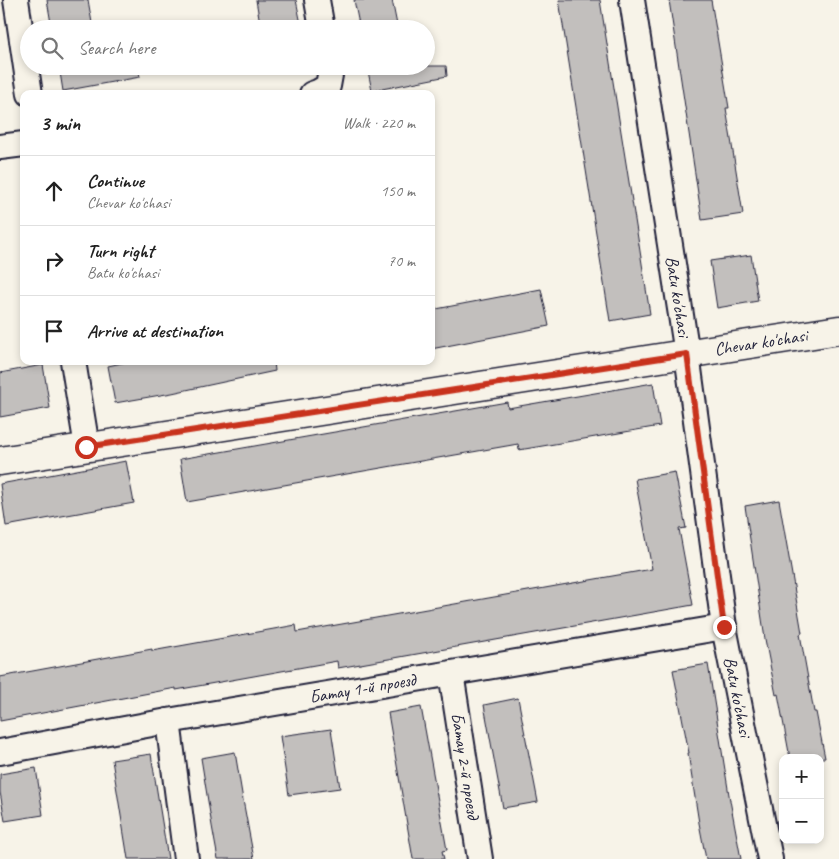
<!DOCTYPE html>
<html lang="en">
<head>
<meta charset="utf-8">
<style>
  body { margin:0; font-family:Caveat,sans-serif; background:#f6f6f6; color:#222 }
  .controls { position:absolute; right:15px; bottom:15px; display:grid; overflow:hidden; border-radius:10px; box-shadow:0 2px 8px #0003 }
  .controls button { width:45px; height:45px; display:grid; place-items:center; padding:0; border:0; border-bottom:1px solid #e0e0e0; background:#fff; color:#222; font:25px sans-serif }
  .stop { position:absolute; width:15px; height:15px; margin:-11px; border:4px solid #c8321e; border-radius:50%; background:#fff }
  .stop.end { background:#c8321e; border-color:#fff; box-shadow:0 1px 5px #0008 }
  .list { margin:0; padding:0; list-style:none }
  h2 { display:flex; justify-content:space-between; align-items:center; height:65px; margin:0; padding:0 20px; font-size:21px }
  h2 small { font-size:16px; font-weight:400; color:#767676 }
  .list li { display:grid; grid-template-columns:32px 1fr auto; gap:15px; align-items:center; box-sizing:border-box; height:70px; padding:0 20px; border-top:1px solid #e0e0e0 }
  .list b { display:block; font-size:19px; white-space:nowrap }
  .list p { margin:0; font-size:16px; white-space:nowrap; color:#767676 }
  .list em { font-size:16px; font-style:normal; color:#767676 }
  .icon { flex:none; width:28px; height:28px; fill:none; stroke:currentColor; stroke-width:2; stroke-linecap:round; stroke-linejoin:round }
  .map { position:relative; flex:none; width:839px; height:859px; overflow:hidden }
  .search { position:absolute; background:#fff; box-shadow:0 2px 8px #0003; left:20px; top:20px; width:415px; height:55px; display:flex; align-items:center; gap:12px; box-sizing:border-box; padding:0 18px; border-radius:28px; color:#767676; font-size:19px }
  .panel { position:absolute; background:#fff; box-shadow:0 2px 8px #0003; left:20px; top:90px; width:415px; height:275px; border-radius:10px }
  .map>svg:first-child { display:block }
</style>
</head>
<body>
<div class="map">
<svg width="839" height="859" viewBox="0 0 839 859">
  <rect width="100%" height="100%" fill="#f7f3e8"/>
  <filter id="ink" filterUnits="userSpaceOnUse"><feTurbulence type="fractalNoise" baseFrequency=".02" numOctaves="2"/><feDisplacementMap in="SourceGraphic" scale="10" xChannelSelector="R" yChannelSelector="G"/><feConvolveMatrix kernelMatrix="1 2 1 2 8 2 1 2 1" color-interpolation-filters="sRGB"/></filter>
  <g filter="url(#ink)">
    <g fill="#c2bfbd" stroke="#22223b">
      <polygon points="47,0 88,0 92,23 52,29"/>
      <polygon points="256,0 296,0 302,29 261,29"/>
      <polygon points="354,0 392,0 397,25 380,29 360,29"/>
      <polygon points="559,0 600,0 650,314 610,321"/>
      <polygon points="669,0 711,0 729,108 726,108 743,214 702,220"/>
      <polygon points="59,66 138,66 140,77 63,91"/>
      <polygon points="367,66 446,66 447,76 372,91"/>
      <polygon points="751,255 758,301 717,308 710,261"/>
      <polygon points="541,289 549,326 431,349 431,310"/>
      <polygon points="131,361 274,361 275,371 172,393 115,403 108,366"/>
      <polygon points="43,365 50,408 0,417 0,373"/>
      <polygon points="653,383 660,426 519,450 518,444 187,502 180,459 507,402 508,408"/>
      <polygon points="126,461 134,503 6,526 0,484"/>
      <polygon points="675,472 686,528 679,529 693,605 338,668 337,661 176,690 176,688 0,721 0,677 152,649 152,651 296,625 297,632 652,569 635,479"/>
      <polygon points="779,500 802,633 800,634 814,712 816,712 825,758 790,758 778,694 776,695 765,639 745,506"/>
      <polygon points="708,664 729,795 741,859 706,859 699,823 688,753 689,753 673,670"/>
      <polygon points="518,698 538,802 503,808 484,705"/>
      <polygon points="421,707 447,850 442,851 444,859 413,859 388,713"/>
      <polygon points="331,729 340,788 289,795 280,736"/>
      <polygon points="235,752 243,800 254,859 218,859 212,826 201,758"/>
      <polygon points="151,754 168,859 128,859 112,760"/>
      <polygon points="36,768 43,815 5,821 0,792 0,774"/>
    </g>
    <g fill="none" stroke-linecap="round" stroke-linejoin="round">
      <g stroke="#22223b" stroke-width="28">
        <g id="street">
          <polyline points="16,0 30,94"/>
          <polyline points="317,0 322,29"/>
          <path id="s1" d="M632,0L687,354L724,627L770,859"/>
          <polyline points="312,94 318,92 328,86 330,75 329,66"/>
          <polyline points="0,147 24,144"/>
          <polyline points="73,361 87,447"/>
          <path id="s2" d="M451,673L480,859"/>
          <polyline points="168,721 186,859"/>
          <path id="s3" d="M0,752L168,721L724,627"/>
        </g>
      </g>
      <g stroke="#22223b" stroke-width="31">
        <g id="secondary">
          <path id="s4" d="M0,461L839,330"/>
        </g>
      </g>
      <use href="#street" stroke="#f7f3e8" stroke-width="24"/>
      <use href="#secondary" stroke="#f7f3e8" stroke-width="28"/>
    </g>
  </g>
  <g fill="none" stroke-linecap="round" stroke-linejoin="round" filter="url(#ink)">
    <polyline stroke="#c8321e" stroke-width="6" points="86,447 687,354 724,627"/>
  </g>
  <g text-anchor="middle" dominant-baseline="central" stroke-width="4" stroke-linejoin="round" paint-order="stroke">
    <g font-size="18" fill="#22223b" stroke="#f7f3e8">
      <text stroke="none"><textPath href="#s1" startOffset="300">Batu ko'chasi</textPath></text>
      <text stroke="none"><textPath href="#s4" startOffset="770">Chevar ko'chasi</textPath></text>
      <text stroke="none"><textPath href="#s3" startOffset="368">Батау 1-й проезд</textPath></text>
      <text stroke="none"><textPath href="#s1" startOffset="705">Batu ko'chasi</textPath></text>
      <text stroke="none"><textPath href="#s2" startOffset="94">Батау 2-й проезд</textPath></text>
    </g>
  </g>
</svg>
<div class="controls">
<button>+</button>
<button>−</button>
</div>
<div class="stop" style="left:86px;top:447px"></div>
<div class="stop end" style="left:724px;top:627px"></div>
<div class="search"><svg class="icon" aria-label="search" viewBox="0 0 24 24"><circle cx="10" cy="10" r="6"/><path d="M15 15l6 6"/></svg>Search here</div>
<section class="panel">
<h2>3 min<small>Walk · 220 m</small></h2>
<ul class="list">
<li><svg class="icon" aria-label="ahead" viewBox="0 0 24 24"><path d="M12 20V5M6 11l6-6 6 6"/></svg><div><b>Continue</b><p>Chevar ko'chasi</p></div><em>150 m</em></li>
<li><svg class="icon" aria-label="right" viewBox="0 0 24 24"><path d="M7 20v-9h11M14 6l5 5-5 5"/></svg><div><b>Turn right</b><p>Batu ko'chasi</p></div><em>70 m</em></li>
<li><svg class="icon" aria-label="arrive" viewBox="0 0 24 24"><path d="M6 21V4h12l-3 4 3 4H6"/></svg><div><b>Arrive at destination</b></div></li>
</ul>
</section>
</div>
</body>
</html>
